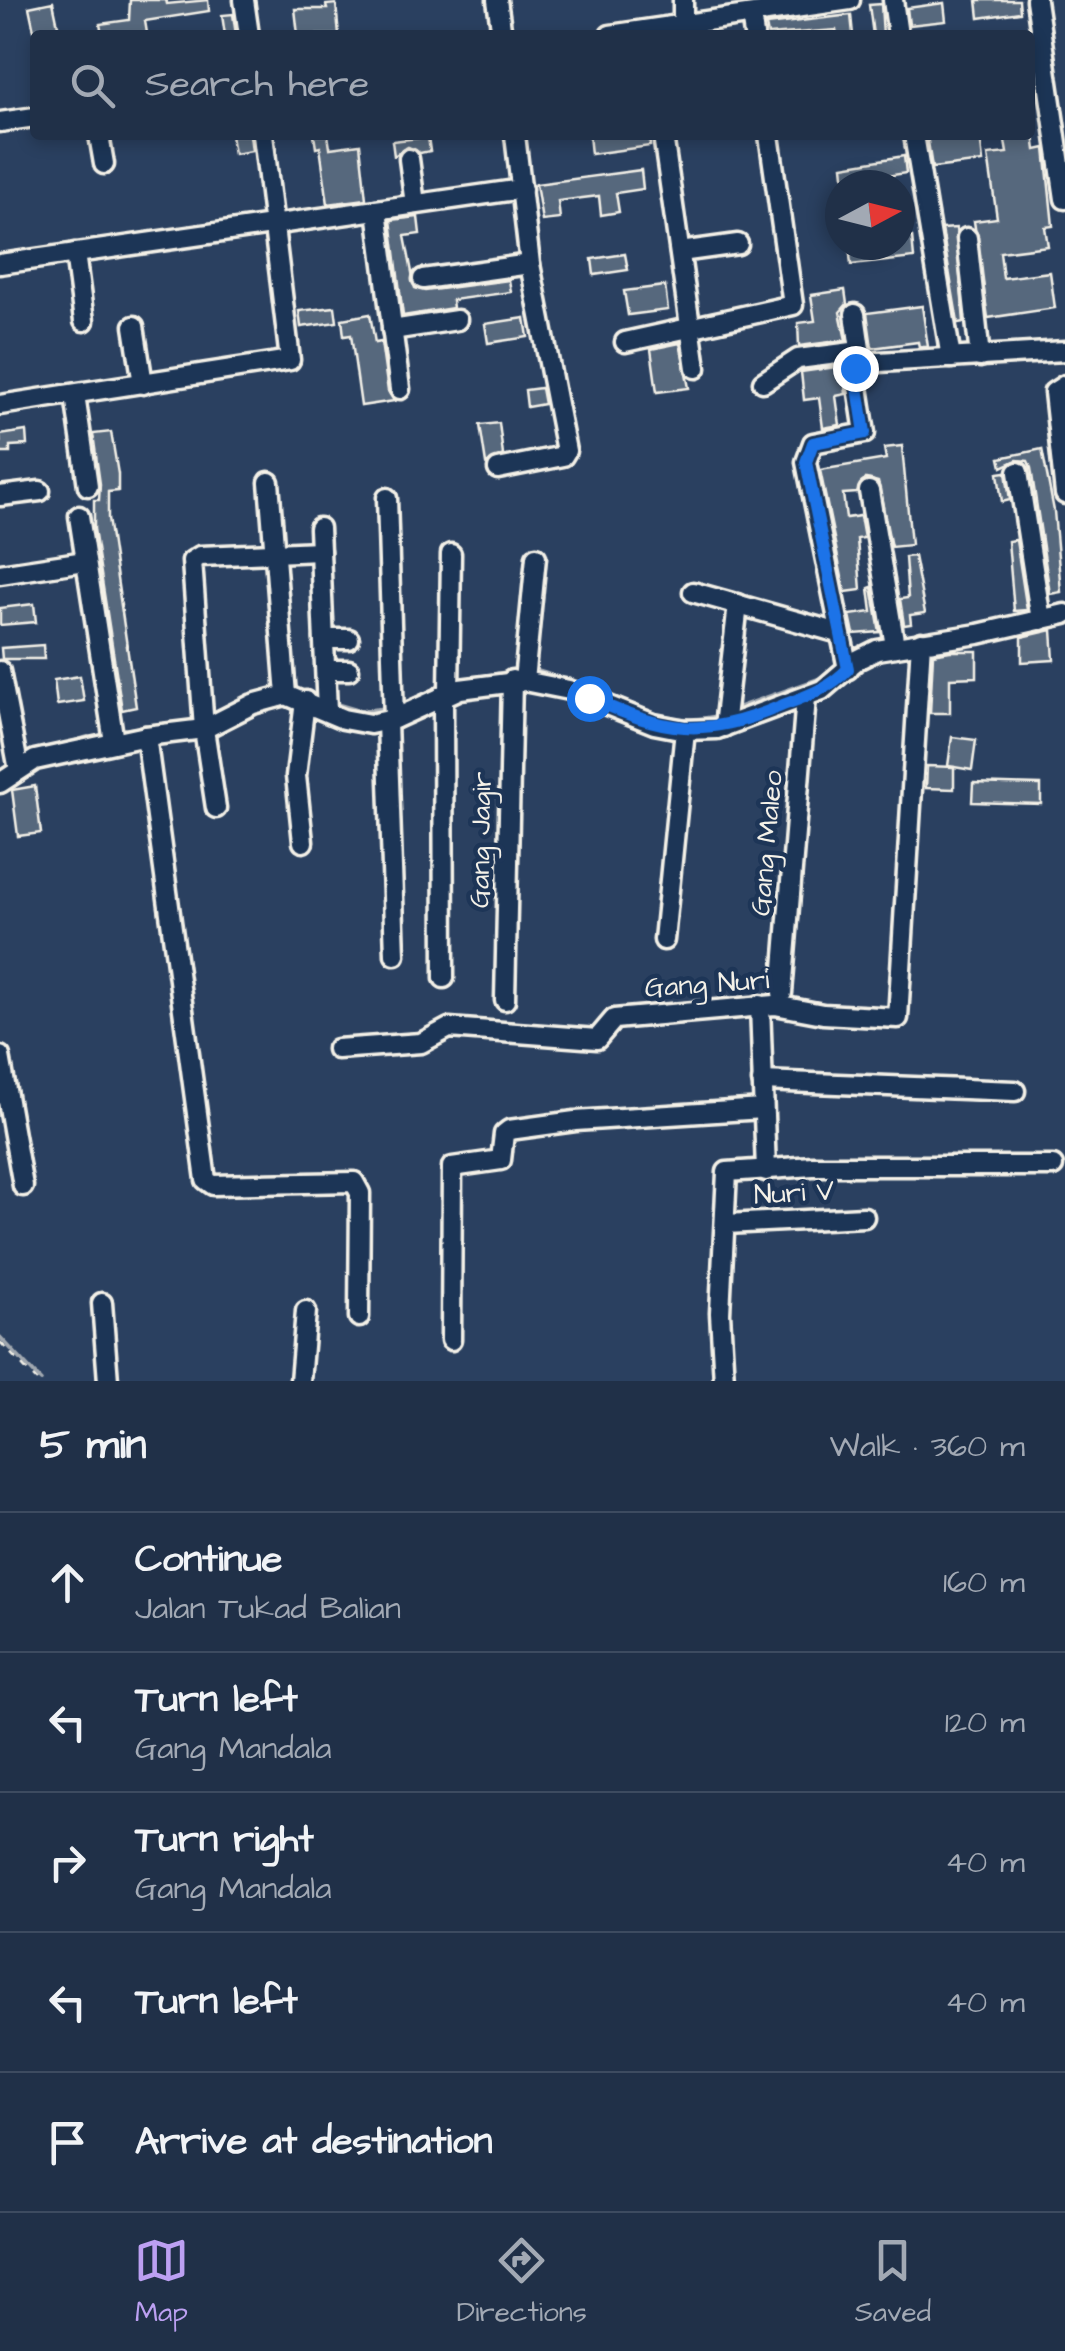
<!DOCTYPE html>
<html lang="en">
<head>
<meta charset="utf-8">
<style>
  body { margin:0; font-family:"Architects Daughter",sans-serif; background:#2d3c52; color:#f1f3f6 }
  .compass { position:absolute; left:825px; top:170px; width:90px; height:90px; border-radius:50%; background:#203048; box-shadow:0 5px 15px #0003; rotate:83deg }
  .stop { position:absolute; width:30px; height:30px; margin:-22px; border:8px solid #1a73e8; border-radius:50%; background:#fff }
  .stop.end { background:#1a73e8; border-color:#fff; box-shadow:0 2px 10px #0008 }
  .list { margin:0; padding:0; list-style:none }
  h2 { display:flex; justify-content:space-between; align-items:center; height:130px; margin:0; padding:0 40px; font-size:42px }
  h2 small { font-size:32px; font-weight:400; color:#a2a9b4 }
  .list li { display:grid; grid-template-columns:65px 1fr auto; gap:30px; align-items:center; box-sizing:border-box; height:140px; padding:0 40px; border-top:2px solid #3d4b60 }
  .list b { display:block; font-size:38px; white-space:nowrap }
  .list p { margin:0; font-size:32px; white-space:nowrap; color:#a2a9b4 }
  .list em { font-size:32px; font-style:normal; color:#a2a9b4 }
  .icon { flex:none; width:55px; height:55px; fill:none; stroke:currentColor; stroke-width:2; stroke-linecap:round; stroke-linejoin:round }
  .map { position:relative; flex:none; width:1065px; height:1381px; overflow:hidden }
  .search { position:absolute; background:#203048; box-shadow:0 5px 15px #0003; left:30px; right:30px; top:30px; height:110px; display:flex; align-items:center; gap:25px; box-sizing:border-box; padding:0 35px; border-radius:10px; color:#a2a9b4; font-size:38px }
  .sheet { height:830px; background:#203048 }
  nav { display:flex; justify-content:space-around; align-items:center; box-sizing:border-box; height:140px; border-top:2px solid #3d4b60; background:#203048; font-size:28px; color:#a2a9b4 }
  nav a { display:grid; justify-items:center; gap:5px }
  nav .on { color:#bca0f2 }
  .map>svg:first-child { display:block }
</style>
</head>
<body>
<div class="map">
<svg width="1065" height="1381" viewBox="0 0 1065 1381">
  <rect width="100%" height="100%" fill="#2a4060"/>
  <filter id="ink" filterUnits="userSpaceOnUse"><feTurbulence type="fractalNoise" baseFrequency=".01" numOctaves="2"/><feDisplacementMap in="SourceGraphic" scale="20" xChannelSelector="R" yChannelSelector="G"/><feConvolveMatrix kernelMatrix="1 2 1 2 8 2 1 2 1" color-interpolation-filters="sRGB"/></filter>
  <g filter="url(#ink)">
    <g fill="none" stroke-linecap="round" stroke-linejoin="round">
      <g stroke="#a1a8b0" stroke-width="4">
        <polyline points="867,393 871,423"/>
        <path d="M533,670C592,684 659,734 720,715"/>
        <polyline points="460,680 519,670"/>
        <polyline points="298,691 322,699"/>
        <polyline points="249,697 277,687"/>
        <polyline points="333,703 360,711 389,708"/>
        <polyline points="400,705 441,686"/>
        <polyline points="734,709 824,677"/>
        <polyline points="120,730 197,720"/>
        <polyline points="35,753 88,737"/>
        <polyline points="0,1337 41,1381"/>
      </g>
    </g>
    <g fill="#56677d" stroke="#f4f1e8" stroke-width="2.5">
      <polygon points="130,0 166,0 167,4 208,0 209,11 145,21 147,33 102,35 100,24 129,20"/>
      <polygon points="977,0 1019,0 1020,12 979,18"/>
      <polygon points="53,2 60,35 35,35 29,7"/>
      <polygon points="944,3 946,21 909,25 907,8"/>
      <polygon points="336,4 339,35 298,35 295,9 327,9 326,5"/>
      <polygon points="881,4 883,35 873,35 869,5"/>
      <polygon points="233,14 236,35 225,35 222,15"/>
      <polygon points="851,15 853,35 837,35 836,30 768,35 766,25"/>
      <polygon points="231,135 250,135 252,151 234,154"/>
      <polygon points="314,135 328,135 330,148 360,144 366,199 328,204 320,147 316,148"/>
      <polygon points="589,135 649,135 650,146 591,154"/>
      <polygon points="927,135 980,135 983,162 932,168"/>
      <polygon points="1004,135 1034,135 1036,150 1045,148 1053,226 1045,227 1048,246 1000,252 1003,278 1050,272 1055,308 988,318 974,221 997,218 988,155 1007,153"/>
      <polygon points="428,137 430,151 420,153 408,147 394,156 392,141"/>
      <polygon points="904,156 906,173 880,177 881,185 845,185 843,166"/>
      <polygon points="641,170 643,189 616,193 619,212 601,215 599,196 558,201 560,219 542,221 536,184"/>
      <polygon points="418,217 420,234 405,236 415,288 425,291 509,280 511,292 452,300 453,308 403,316 391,220"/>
      <polygon points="956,228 964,322 958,323 942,229"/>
      <polygon points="912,237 914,258 851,265 849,245 900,245 900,238"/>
      <polygon points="625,254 628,270 594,275 592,259"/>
      <polygon points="665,286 668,310 628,315 624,291"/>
      <polygon points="845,290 847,304 840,312 846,340 799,346 798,323 815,321 811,295"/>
      <polygon points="922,306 928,347 919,347 918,342 872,348 867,313"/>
      <polygon points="335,307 337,322 301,327 299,311"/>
      <polygon points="370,314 375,343 381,342 388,391 394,401 361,406 351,335 344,336 342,319"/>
      <polygon points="525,318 528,337 488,343 485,324"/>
      <polygon points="680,343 689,388 657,392 651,349"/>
      <polygon points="843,366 846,394 836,396 840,425 823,428 819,398 804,400 801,372"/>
      <polygon points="541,388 544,404 527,407 525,390"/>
      <polygon points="499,423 503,455 486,464 480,425"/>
      <polygon points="26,431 27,445 10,446 10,453 1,453 0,435"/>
      <polygon points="111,432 118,474 118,491 108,492 108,518 136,707 122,710 94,529 94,500 99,500 100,484 93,434"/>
      <polygon points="902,446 911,545 891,547 878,482 866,479 857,493 843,494 846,518 860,516 864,538 857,539 861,590 845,592 820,470 886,459 884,448"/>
      <polygon points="1042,449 1054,511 1061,592 1050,594 1031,468 1028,461 1017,460 1002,467 1000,458"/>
      <polygon points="1006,472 1010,500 1002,502 998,473"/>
      <polygon points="1016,540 1027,610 1014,611 1008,541"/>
      <polygon points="914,556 925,613 910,615 911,624 904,625 900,599 908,598 905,557"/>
      <polygon points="872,587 880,632 854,634 850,615 872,612 869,588"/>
      <polygon points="34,604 36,622 0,625 0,608"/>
      <polygon points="1052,630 1054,660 1022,662 1022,637"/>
      <polygon points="43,645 44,659 2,659 1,648"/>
      <polygon points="950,651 977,651 977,677 950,678 950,713 930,713 933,654"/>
      <polygon points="80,676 84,701 57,705 54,680"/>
      <polygon points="952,737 976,740 972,770 948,766"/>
      <polygon points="927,766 954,767 954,789 926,788"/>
      <polygon points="973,783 1041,785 1041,804 972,802"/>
      <polygon points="35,786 41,833 18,836 12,790"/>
    </g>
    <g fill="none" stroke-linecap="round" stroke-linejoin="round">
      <g stroke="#f4f1e8" stroke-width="25">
        <g id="minor">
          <polyline points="244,0 249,35"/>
          <polyline points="497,0 502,35"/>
          <polyline points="893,0 898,35"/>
          <polyline points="1036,0 1065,199"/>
          <polyline points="751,15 754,35"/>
          <polyline points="683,24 683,0"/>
          <polyline points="610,35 850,0"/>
          <polyline points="0,122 35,117"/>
          <polyline points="99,135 104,164"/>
          <polyline points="663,135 696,368"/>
          <polyline points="914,135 951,358"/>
          <polyline points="409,159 415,204"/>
          <polyline points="377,210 400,389"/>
          <polyline points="967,238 980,357"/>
          <polyline points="680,252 738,244"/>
          <polyline points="75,253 84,321"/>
          <polyline points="0,264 522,189"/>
          <polyline points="423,279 530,264"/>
          <polyline points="134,326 143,384"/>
          <polyline points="392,330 457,320"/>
          <polyline points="625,342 793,305 769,135"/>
          <polyline points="862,363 1065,351"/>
          <polyline points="763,382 798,359 860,351"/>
          <polyline points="1065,385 1054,392 1065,494"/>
          <polyline points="75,395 88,486"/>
          <polyline points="0,405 290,360 263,135"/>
          <polyline points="498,469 563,456 566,451 530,264 515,135"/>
          <polyline points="1018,472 1041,620"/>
          <polyline points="269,482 286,695"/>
          <polyline points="869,491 895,646"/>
          <polyline points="0,496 40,491"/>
          <polyline points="387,498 394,719"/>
          <polyline points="79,516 114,742"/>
          <polyline points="319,528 327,711"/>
          <polyline points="0,574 85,561"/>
          <polyline points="693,592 839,633"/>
          <polyline points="324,639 349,639"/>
          <polyline points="848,669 806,462 813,443 865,433 855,367 862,363 855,314"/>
          <polyline points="326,670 349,670"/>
          <polyline points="0,671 19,770"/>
          <polyline points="524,681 536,557"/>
          <polyline points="449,692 451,554"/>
          <polyline points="443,695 444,978"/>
          <polyline points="387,722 395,955"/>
          <polyline points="724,727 738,604"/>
          <polyline points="146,736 206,1180 213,1185 354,1182 360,1193 359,1317"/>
          <polyline points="0,783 35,760 146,736 204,729 253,704 286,695 343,719 370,724 394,719 460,689 524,681 569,690 654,724 685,730 717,729 822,690 857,660 877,650 978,634 1065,614"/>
          <polyline points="216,808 204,729 192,561 200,556 320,551"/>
          <polyline points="303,842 296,776 305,701"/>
          <polyline points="664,940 685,730"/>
          <polyline points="782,993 806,697"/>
          <polyline points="505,1000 512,680"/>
          <polyline points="760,1005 766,1171"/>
          <polyline points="337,1049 421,1043 449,1028 597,1039 614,1019 775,1005 823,1014 898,1018 921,642"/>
          <polyline points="0,1056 23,1186"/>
          <polyline points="762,1081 1015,1091"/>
          <polyline points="726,1224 864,1217"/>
          <polyline points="102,1303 108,1381"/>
          <polyline points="451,1340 452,1167 501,1160 504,1134 509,1130 575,1121 763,1109"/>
          <polyline points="300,1381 306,1311"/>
          <polyline points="724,1381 720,1313 727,1172 813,1166 1053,1166"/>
        </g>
      </g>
      <polyline stroke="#f4f1e8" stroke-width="2.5" stroke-dasharray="8 8" stroke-linecap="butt" points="0,1342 37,1381"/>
      <use href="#minor" stroke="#1d3557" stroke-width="18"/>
    </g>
  </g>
  <g fill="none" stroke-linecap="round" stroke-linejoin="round" filter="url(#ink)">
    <path stroke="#1a73e8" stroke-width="12" d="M589,698C665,732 703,739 781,706C807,696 829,689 848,669L806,462L813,443L865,433L855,368"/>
  </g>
  <g text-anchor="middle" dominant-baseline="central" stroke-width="9" stroke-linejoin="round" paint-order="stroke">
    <g font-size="28" fill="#f4f1e8" stroke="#1d3557">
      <text transform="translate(481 840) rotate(-89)">Gang Jagir</text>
      <text transform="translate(767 843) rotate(-85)">Gang Maleo</text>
      <text transform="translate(707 984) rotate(-4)">Gang Nuri</text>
      <text transform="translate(794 1193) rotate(-3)">Nuri V</text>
    </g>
  </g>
</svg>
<svg class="compass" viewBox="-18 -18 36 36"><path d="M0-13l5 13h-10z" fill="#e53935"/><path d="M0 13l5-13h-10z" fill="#a2a9b4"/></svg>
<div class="stop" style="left:589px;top:698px"></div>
<div class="stop end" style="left:855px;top:368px"></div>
<div class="search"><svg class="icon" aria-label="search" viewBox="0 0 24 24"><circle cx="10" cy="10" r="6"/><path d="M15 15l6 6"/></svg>Search here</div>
</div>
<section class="sheet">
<h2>5 min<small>Walk · 360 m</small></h2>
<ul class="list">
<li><svg class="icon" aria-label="ahead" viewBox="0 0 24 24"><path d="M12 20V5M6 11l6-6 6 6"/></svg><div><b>Continue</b><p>Jalan Tukad Balian</p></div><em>160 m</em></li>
<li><svg class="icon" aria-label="left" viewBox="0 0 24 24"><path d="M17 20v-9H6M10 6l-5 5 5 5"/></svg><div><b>Turn left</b><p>Gang Mandala</p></div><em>120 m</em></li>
<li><svg class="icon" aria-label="right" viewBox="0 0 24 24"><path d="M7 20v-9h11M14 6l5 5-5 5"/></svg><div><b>Turn right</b><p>Gang Mandala</p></div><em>40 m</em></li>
<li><svg class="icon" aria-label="left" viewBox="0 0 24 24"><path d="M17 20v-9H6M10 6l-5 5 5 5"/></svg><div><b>Turn left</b></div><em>40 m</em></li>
<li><svg class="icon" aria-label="arrive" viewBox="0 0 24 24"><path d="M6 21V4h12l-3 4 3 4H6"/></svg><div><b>Arrive at destination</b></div></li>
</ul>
</section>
<nav>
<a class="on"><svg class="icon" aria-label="map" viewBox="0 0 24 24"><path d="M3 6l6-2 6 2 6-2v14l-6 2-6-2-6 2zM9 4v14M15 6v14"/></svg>Map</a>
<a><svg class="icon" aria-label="directions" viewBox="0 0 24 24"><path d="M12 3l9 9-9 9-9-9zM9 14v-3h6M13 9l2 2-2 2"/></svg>Directions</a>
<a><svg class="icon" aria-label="saved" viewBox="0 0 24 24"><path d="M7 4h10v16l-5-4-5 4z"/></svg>Saved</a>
</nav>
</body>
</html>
